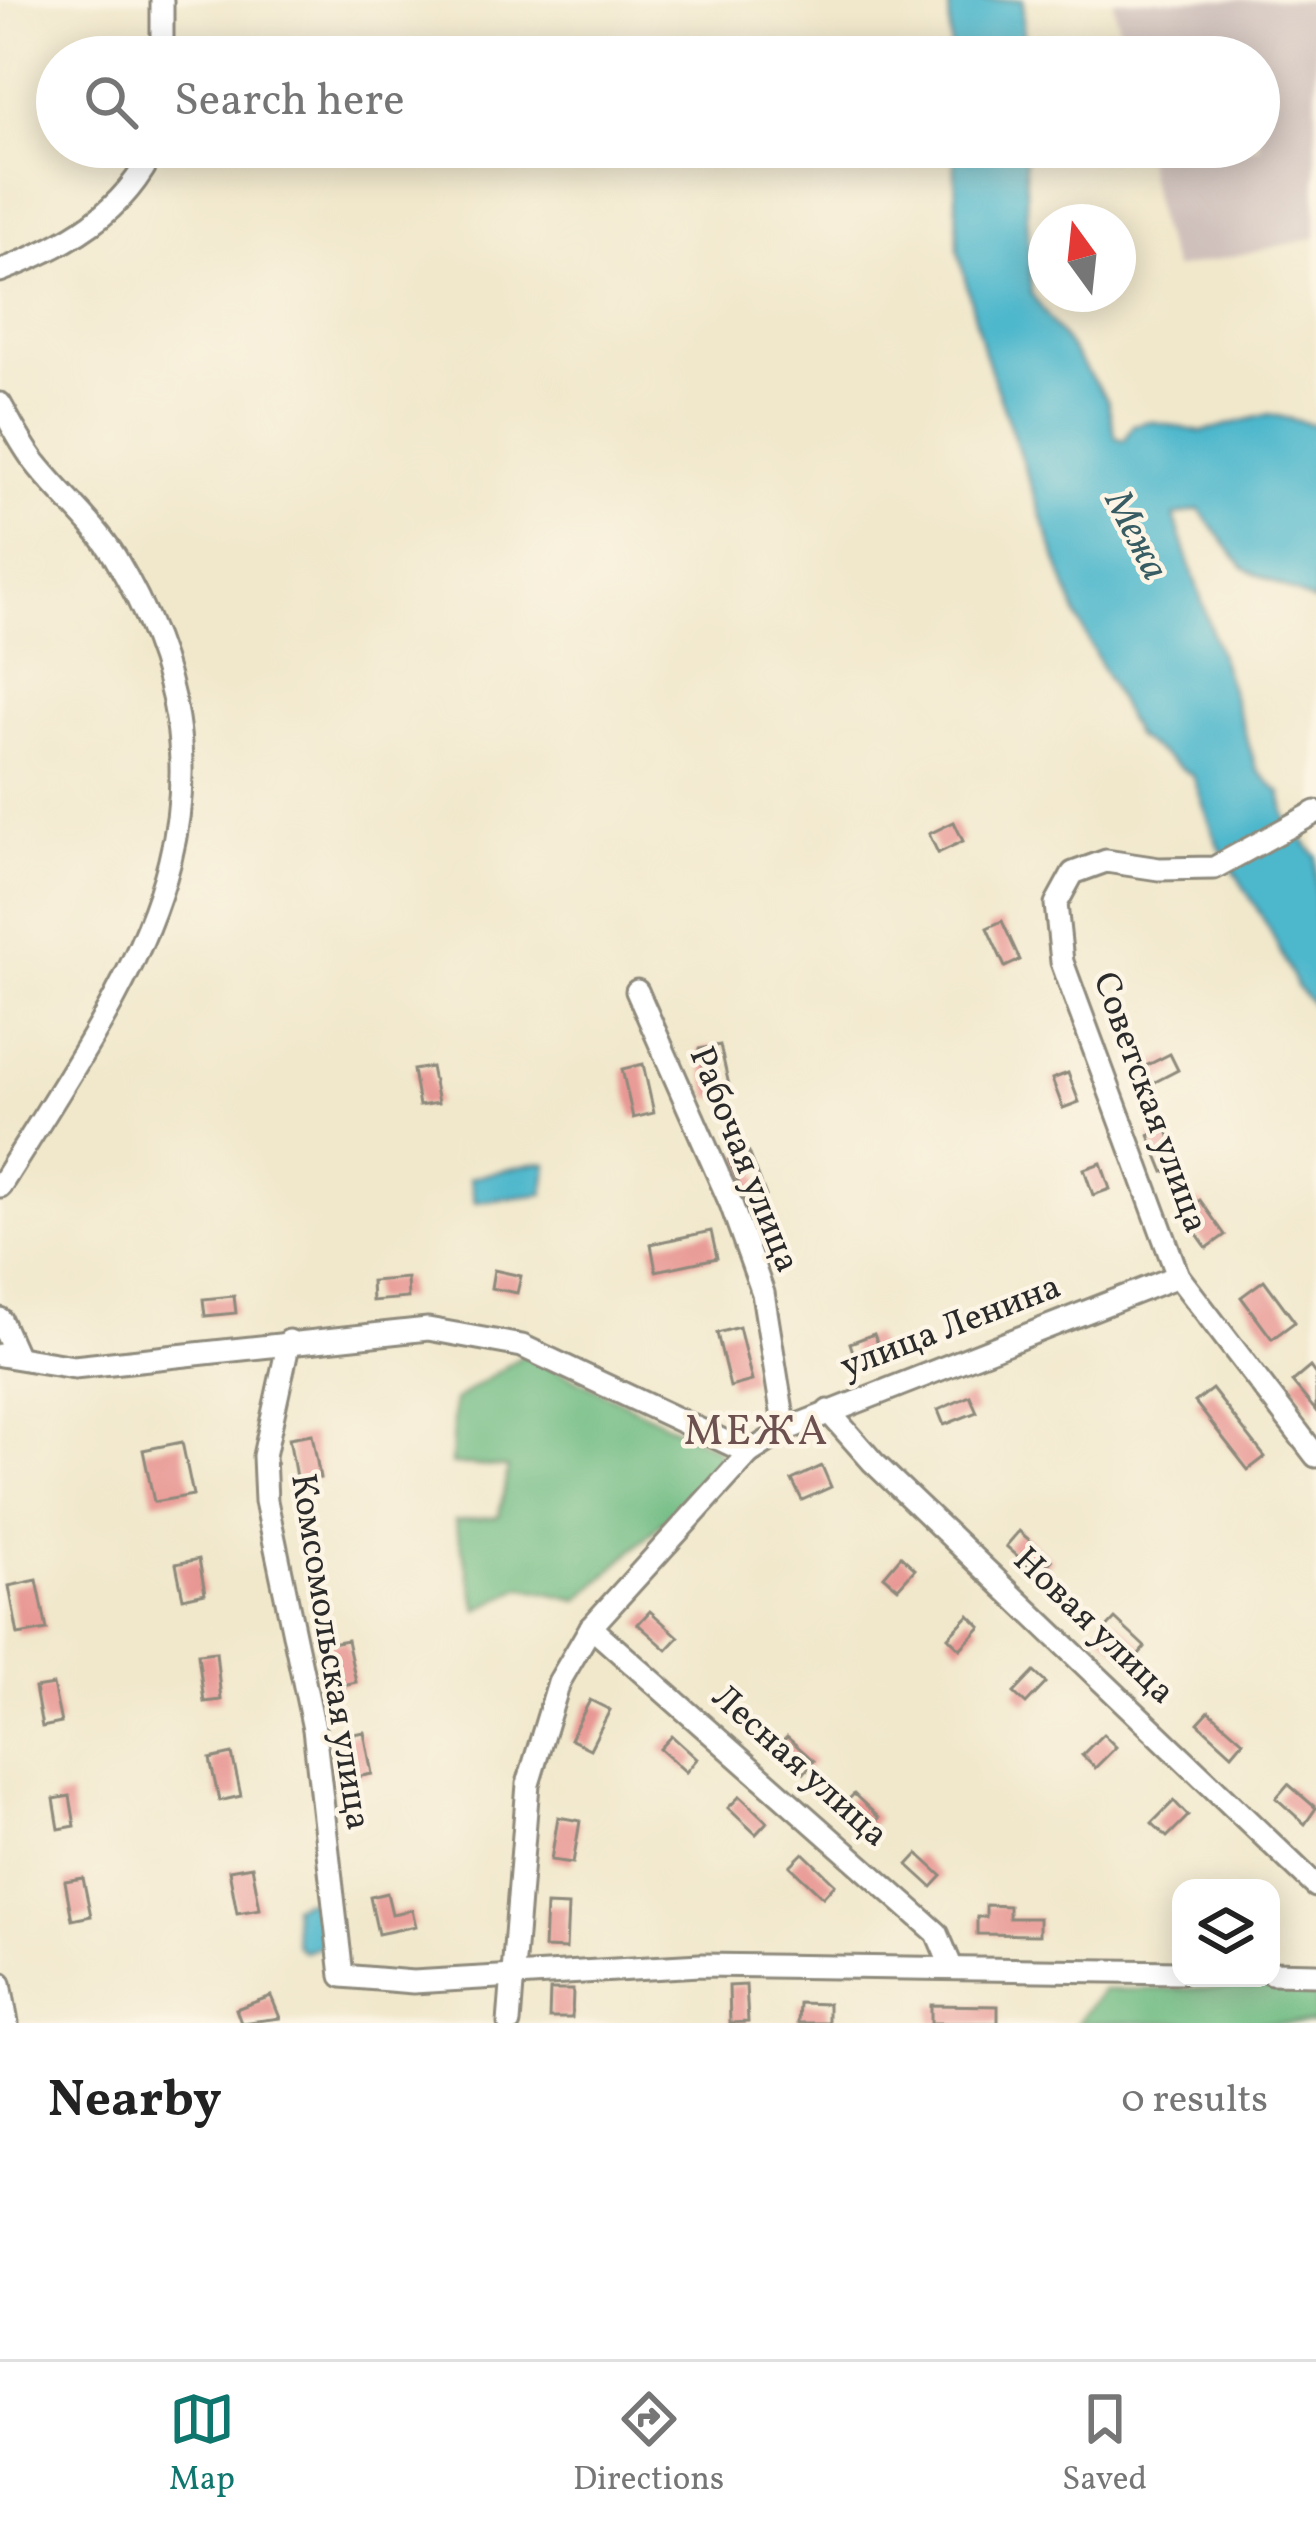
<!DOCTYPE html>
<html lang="en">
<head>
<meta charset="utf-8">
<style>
  body { margin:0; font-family:Vollkorn,serif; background:#f2f2f2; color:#222 }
  .controls { position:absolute; right:36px; bottom:36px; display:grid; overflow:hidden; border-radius:24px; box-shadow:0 6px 30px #0003 }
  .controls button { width:108px; height:108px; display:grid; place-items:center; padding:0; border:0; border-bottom:3px solid #e0e0e0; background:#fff; color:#222; font:60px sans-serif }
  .compass { position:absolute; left:1028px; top:204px; width:108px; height:108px; border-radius:50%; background:#fff; box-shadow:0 6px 30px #0003; rotate:345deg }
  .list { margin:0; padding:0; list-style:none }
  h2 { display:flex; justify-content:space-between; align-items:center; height:156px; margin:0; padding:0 48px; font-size:51px }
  h2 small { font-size:39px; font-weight:400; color:#767676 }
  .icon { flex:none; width:66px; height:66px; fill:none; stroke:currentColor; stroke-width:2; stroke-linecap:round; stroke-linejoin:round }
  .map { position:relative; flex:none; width:1316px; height:2023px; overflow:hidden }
  .search { position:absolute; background:#fff; box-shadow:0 6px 30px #0003; left:36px; right:36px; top:36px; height:132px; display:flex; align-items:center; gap:30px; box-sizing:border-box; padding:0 42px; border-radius:66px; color:#767676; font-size:45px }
  .sheet { height:336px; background:#fff }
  nav { display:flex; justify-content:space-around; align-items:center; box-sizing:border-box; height:168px; border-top:3px solid #e0e0e0; background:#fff; font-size:33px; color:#767676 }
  nav a { display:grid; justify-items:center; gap:6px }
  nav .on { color:#0f766e }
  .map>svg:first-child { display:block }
</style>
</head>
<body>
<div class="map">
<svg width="1316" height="2023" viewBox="0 0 1316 2023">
  <rect width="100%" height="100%" fill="#fcf5e5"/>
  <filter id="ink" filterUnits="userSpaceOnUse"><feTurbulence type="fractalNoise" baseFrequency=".00833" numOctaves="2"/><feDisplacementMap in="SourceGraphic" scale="24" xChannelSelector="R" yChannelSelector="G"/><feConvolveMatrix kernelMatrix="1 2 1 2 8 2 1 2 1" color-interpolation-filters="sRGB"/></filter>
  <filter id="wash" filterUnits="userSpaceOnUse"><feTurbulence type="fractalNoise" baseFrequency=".004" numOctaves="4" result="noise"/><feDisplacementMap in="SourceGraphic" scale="48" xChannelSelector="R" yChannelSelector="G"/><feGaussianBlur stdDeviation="2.7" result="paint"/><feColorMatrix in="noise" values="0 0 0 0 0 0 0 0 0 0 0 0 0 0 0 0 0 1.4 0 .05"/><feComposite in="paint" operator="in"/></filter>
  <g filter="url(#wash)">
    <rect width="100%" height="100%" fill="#f1e8cc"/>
    <polygon fill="#cfc0bb" points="1113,0 1316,0 1316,238 1174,269 1159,227 1143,147 1259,147 1259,57 1125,57"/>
    <g fill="#71bc84" stroke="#4e7458" stroke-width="3">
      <polygon points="525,1354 719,1450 717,1471 579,1600 522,1587 478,1610 455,1521 499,1516 508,1468 451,1464 454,1401"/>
      <polygon points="1316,1987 1316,2023 1077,2023 1103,1990"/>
    </g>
    <g fill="#4eb7cc" stroke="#3c717c" stroke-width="3">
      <polygon points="949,0 1023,0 1023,57 951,57"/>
      <polygon points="954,147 1024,147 1031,293 1107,400 1116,438 1125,440 1133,425 1150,421 1201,432 1269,414 1316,425 1316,603 1243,567 1199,509 1174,516 1257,770 1281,793 1286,817 1316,856 1316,1009 1297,987 1270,930 1217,843 1193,776 1136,737 1077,617 984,352 958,251"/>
      <polygon points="537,1163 547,1164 544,1194 475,1202 470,1178"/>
      <polygon points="304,1901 319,1901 322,1946 304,1952 296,1945 292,1906"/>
    </g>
    <g id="blocks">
      <g fill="#e89894">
        <polygon points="954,822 963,841 938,853 929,834"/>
        <polygon points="1002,921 1020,960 1005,967 987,928"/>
        <polygon points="720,1045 731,1094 710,1098 699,1049"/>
        <polygon points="1170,1054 1178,1070 1153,1083 1144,1067"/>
        <polygon points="643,1064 654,1113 633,1118 622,1069"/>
        <polygon points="431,1067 438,1103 419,1106 413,1070"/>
        <polygon points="1068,1073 1079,1102 1063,1108 1052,1079"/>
        <polygon points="1167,1128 1181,1165 1164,1172 1149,1135"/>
        <polygon points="749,1152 766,1196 747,1204 729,1160"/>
        <polygon points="1101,1163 1110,1189 1093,1195 1084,1169"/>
        <polygon points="1200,1200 1225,1235 1207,1248 1182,1213"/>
        <polygon points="711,1231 717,1258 656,1271 651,1244"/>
        <polygon points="494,1270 521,1276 517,1293 491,1288"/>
        <polygon points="407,1278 408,1298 372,1301 371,1281"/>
        <polygon points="1264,1280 1295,1322 1272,1339 1241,1297"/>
        <polygon points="234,1296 236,1313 205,1316 203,1299"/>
        <polygon points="739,1327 752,1381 730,1387 717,1333"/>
        <polygon points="874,1334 881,1352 856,1361 850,1343"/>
        <polygon points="1310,1367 1316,1375 1316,1411 1292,1382"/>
        <polygon points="1212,1389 1265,1457 1248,1470 1195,1402"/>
        <polygon points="970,1396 977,1412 944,1425 938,1410"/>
        <polygon points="312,1434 320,1478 297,1483 289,1438"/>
        <polygon points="182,1442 193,1495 154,1502 143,1450"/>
        <polygon points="822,1466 831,1487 802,1500 792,1480"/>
        <polygon points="1019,1531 1052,1560 1038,1574 1006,1546"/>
        <polygon points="901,1556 915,1569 898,1588 884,1576"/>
        <polygon points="199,1559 205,1593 183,1598 176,1564"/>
        <polygon points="37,1580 47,1630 18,1635 9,1586"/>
        <polygon points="650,1611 679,1637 667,1650 638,1624"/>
        <polygon points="969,1615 981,1627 960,1649 948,1637"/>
        <polygon points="1115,1619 1145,1647 1132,1662 1101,1634"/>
        <polygon points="347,1640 356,1682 334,1687 325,1644"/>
        <polygon points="216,1652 221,1700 204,1702 198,1654"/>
        <polygon points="1034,1672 1046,1683 1026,1704 1014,1693"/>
        <polygon points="53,1685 61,1723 42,1727 35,1688"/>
        <polygon points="590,1700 610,1710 590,1749 570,1739"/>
        <polygon points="1209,1711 1243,1741 1232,1754 1198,1723"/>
        <polygon points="364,1732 372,1774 351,1778 342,1736"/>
        <polygon points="1103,1734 1116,1747 1095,1768 1082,1755"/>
        <polygon points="672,1736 697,1759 686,1772 660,1749"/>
        <polygon points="787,1737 814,1761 804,1773 776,1748"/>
        <polygon points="232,1754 241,1796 219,1801 210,1759"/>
        <polygon points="1288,1784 1316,1808 1305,1824 1276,1798"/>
        <polygon points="854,1794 879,1818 866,1830 842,1806"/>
        <polygon points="70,1796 75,1826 59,1829 54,1799"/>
        <polygon points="740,1796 767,1822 756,1834 728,1808"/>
        <polygon points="1174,1801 1188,1816 1167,1837 1152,1823"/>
        <polygon points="558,1817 580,1821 573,1863 551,1860"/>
        <polygon points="803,1853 835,1884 823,1897 790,1866"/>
        <polygon points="918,1854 942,1876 932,1887 908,1865"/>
        <polygon points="252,1866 260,1909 237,1913 229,1870"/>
        <polygon points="83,1878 91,1916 72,1920 65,1881"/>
        <polygon points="387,1893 392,1914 412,1910 416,1926 378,1934 370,1897"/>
        <polygon points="546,1905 568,1906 566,1949 544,1948"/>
        <polygon points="986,1905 1009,1906 1009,1918 1039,1918 1039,1935 977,1934 977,1917 986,1917"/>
        <polygon points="746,1985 748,2022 730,2023 729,1986"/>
        <polygon points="550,1990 573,1990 572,2018 549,2018"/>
        <polygon points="271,1996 280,2018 241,2023 236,2009"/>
        <polygon points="799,2003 828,2004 828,2023 798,2023"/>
        <polygon points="931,2005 998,2006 998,2023 931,2023"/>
      </g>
    </g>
  </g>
  <g filter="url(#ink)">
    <use href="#blocks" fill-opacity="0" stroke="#8e8a7c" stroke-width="3"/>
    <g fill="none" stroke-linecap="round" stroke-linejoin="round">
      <g stroke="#8e8a7c" stroke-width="27">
        <g id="street">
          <polyline points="162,57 162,0"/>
          <path d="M0,271C67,245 124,214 155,147"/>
          <path d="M0,404C12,425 23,448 38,466C63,497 95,524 115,557C264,805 133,973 0,1186"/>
          <polyline points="1316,812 1214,868 1159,869 1106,861 1073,873 1056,904 1062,962 1178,1276 1316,1456"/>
          <polyline points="637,991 731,1204 763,1293 785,1430"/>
          <polyline points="0,1319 16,1355"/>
          <polyline points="289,1341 264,1456 266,1501 314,1729 342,1976 413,1982 700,1965 1181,1972"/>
          <polyline points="0,1355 74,1367 428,1329 522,1346 749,1453"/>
          <polyline points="828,1411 873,1462 1316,1886"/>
          <polyline points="591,1627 937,1933 951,1966"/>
          <polyline points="1271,1973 1316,1974"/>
          <polyline points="0,1983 7,2023"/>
          <polyline points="509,2023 528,1784 559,1682 591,1627 749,1453 785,1430 1178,1276"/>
        </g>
      </g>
      <use href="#street" stroke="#fff" stroke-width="21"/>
    </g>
  </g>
  <g text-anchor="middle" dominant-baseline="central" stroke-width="9" stroke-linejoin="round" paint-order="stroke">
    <g font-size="36" fill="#2b2b2b" stroke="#fcf5e5">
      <text transform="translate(1149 1103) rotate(70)">Советская улица</text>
      <text transform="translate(743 1160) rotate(68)">Рабочая улица</text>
      <text transform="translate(951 1328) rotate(-21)">улица Ленина</text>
      <text transform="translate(1093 1627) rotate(44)">Новая улица</text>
      <text transform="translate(329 1652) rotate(81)">Комсомольская улица</text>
      <text transform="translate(799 1767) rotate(42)">Лесная улица</text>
    </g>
    <g font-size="39" font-style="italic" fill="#375c63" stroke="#fcf5e5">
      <text transform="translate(1135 536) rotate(63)">Межа</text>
    </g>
    <g font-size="42" letter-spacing="3" fill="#6d5150" stroke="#fcf5e5">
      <text x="757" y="1433">МЕЖА</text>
    </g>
  </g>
</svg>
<div class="controls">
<button><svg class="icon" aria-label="layers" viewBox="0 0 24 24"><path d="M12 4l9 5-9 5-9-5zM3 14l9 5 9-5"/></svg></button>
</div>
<svg class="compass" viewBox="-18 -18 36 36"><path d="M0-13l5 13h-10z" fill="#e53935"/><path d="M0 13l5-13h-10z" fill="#767676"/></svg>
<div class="search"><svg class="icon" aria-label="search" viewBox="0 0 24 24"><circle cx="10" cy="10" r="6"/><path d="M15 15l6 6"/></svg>Search here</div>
</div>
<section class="sheet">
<h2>Nearby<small>0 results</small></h2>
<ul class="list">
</ul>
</section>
<nav>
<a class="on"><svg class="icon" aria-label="map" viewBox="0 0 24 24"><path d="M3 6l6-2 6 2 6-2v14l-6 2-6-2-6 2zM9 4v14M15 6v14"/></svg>Map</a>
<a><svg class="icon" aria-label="directions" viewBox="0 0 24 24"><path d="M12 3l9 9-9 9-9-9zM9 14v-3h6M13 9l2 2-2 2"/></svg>Directions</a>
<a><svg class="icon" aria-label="saved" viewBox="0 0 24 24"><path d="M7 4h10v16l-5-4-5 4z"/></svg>Saved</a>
</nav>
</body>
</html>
